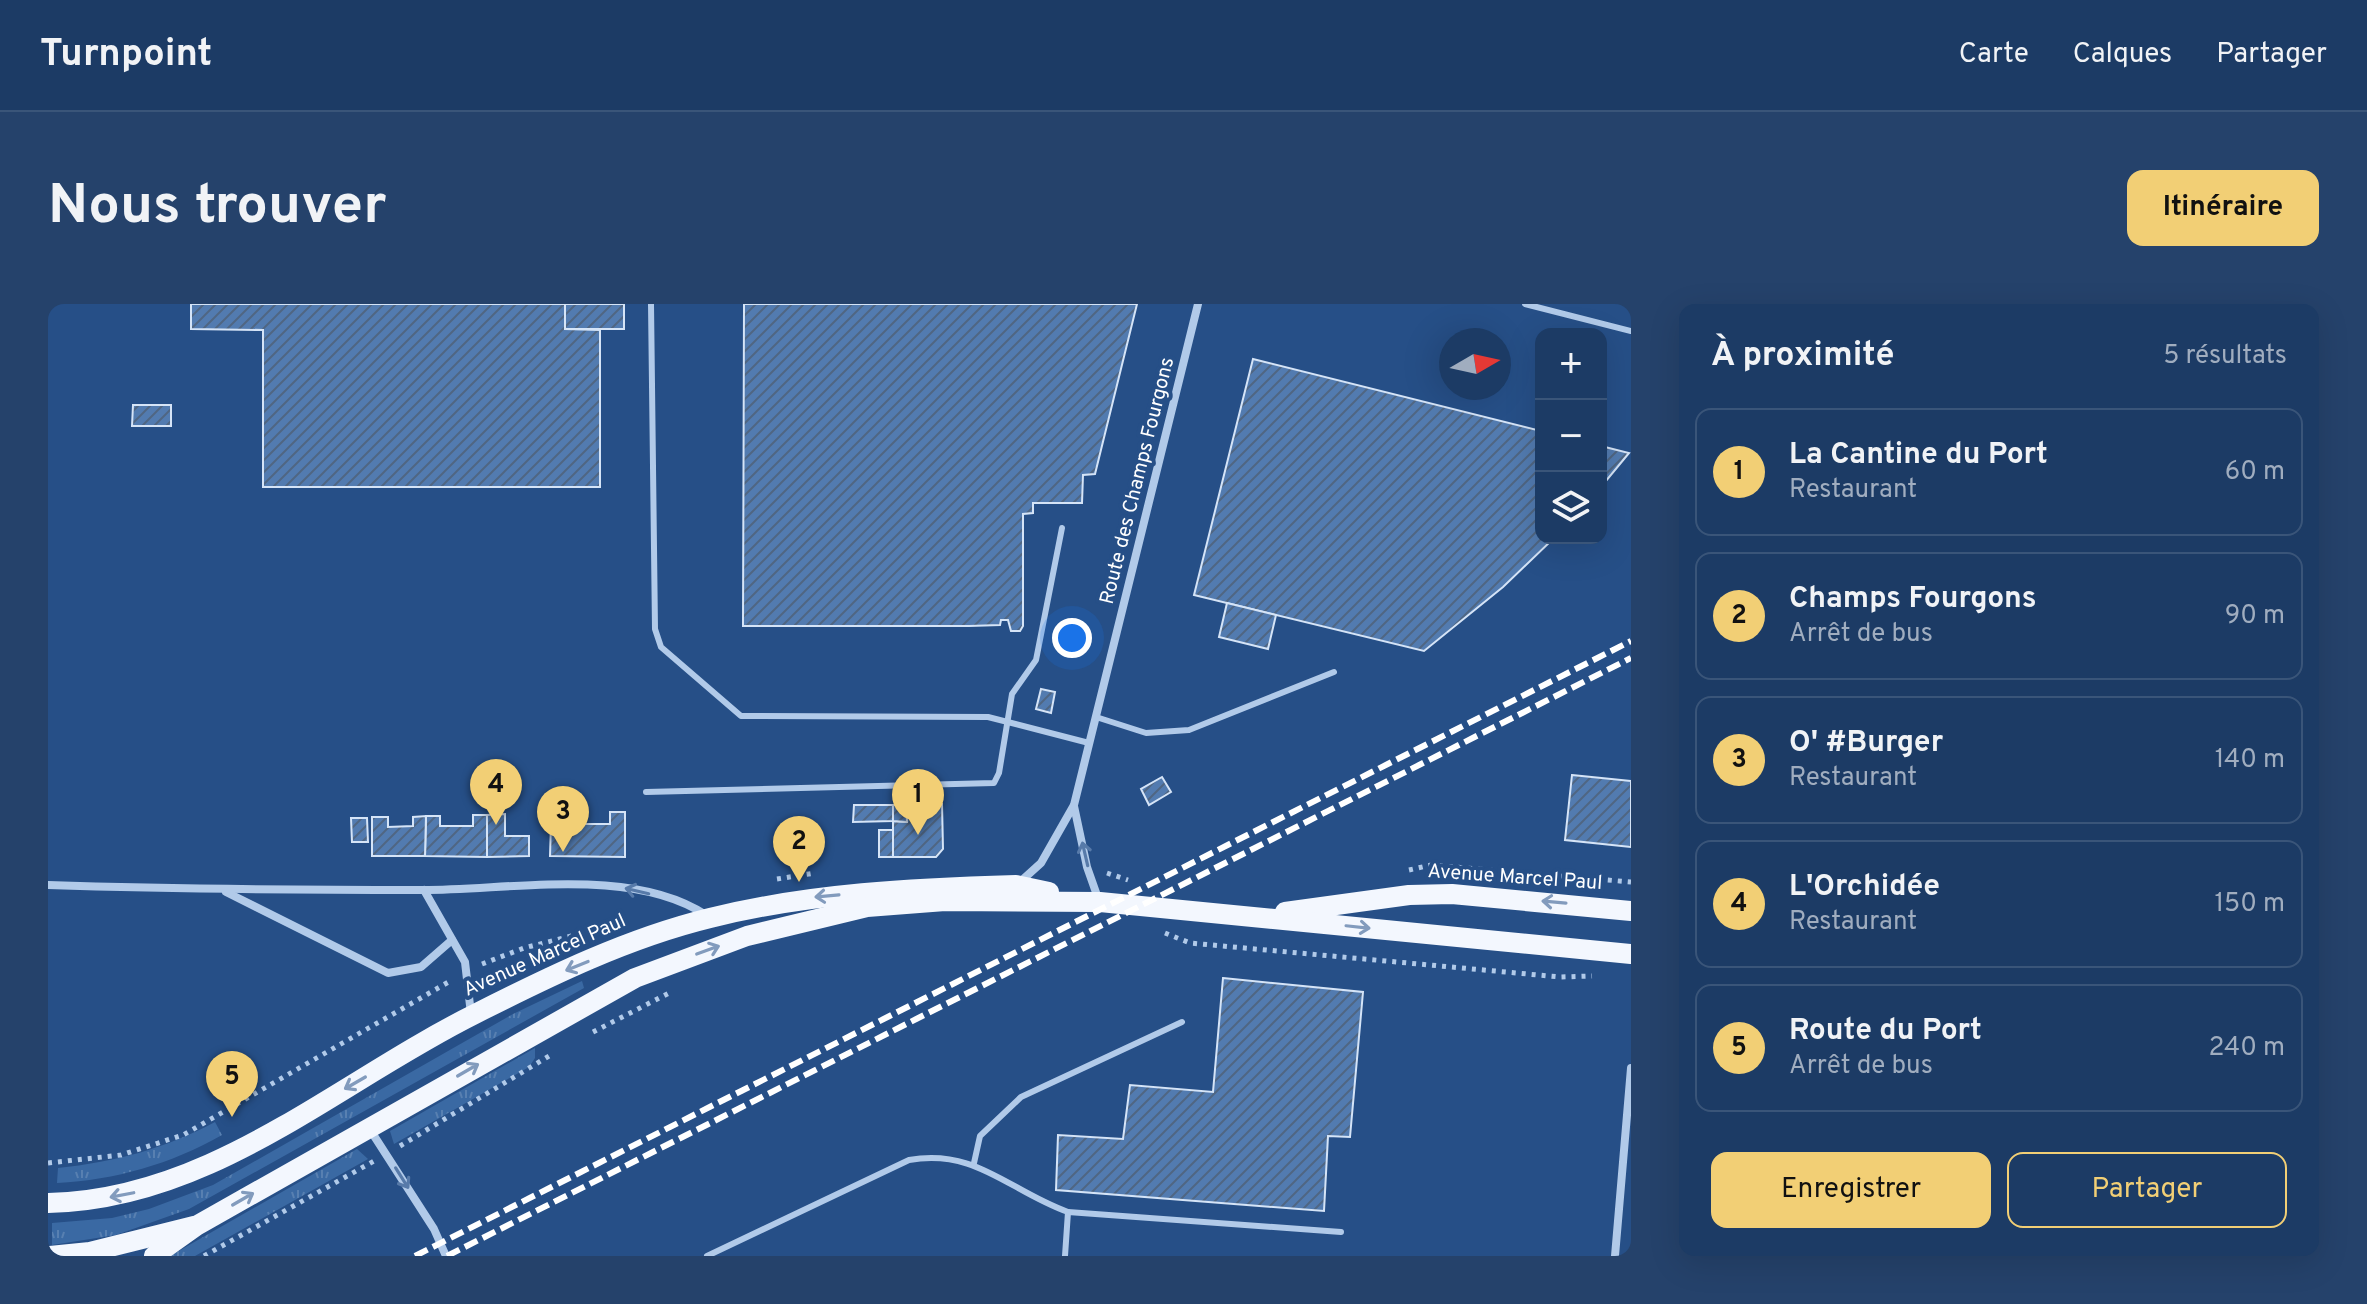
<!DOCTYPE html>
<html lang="fr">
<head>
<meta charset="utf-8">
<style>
  body { margin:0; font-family:Overpass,sans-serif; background:#25426b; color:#f1f3f6 }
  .controls { position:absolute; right:24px; top:24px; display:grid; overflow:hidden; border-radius:16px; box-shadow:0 8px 32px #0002 }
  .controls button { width:72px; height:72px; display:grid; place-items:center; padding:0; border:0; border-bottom:2px solid #3a5579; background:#1c3b65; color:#f1f3f6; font:40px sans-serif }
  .compass { position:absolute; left:1391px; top:24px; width:72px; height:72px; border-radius:50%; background:#1c3b65; box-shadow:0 8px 32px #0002; rotate:81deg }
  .you { position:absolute; left:1024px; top:334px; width:28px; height:28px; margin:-20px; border:6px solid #fff; border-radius:50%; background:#1a73e8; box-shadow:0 0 0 12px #1a73e833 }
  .badge { display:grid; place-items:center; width:52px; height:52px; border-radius:50%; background:#f2cf75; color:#111; font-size:26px; font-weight:700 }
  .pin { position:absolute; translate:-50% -66px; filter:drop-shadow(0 2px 4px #0008) }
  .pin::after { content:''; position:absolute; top:42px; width:28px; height:24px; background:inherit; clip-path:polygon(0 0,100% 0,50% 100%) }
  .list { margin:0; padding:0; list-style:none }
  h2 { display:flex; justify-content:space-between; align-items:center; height:104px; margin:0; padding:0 32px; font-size:34px }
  h2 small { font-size:26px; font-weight:400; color:#a0adbf }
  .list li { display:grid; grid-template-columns:52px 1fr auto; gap:24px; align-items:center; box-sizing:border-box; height:128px; margin:0 16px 16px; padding:0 16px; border:2px solid #3a5579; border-radius:16px }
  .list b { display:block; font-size:30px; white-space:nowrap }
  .list p { margin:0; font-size:26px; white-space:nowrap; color:#a0adbf }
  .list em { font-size:26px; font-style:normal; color:#a0adbf }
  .actions { display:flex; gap:16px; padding:24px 32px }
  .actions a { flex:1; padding:18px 0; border:2px solid #f2cf75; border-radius:16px; text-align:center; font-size:28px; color:#f2cf75 }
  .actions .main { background:#f2cf75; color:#111 }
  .icon { flex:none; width:44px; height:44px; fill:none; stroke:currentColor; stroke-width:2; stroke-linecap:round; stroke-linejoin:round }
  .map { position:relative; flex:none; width:1583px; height:952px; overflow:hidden; border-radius:16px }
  header { display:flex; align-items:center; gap:48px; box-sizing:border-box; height:112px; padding:0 40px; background:#1c3b65; border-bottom:2px solid #3a5579 }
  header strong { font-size:38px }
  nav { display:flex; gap:44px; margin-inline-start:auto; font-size:28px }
  .intro { display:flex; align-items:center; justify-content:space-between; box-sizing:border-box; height:192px; padding:0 48px }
  h1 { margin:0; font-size:56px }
  .button { padding:20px 36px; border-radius:16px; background:#f2cf75; color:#111; font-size:28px; font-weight:700 }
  main { display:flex; gap:48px; padding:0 48px }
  aside { flex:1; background:#1c3b65; border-radius:16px; box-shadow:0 8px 32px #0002 }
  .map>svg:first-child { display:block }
</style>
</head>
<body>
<header>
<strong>Turnpoint</strong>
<nav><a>Carte</a><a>Calques</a><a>Partager</a></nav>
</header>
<div class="intro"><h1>Nous trouver</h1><a class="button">Itinéraire</a></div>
<main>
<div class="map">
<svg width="1583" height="952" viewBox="0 0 1583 952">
  <defs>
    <pattern id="grass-tufts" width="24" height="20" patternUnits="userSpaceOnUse" patternTransform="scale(2)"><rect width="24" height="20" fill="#3a69a3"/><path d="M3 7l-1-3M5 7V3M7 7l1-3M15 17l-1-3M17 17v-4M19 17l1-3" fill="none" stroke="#5880b1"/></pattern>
    <pattern id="building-hatch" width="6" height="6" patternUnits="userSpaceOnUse" patternTransform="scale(2)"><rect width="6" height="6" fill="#527bb0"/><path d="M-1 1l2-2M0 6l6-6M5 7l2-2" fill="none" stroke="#4f6683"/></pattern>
  </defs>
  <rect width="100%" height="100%" fill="#264f87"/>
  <g fill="url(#grass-tufts)">
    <polygon points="534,677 536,684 141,905 68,931 4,941 4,919 64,914 101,905 165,881 465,710"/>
    <polygon points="487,744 487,754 481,763 346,840 342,827"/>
    <path d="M167,818L174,831C123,860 67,876 9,879L10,864C67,858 116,845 167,818Z"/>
    <polygon points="309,845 320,855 147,952 122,952"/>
  </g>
  <g fill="url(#building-hatch)" stroke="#d5e4f7" stroke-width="2">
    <polygon points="143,0 517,0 517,25 552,26 552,183 215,183 215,26 143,25"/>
    <rect x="517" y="0" width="59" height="25"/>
    <polygon points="696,0 1089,0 1047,170 1035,171 1034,199 985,199 985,209 975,210 975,322 972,327 963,327 960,316 953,316 952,321 921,322 695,322"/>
    <polygon points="1205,55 1493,127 1493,234 1506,234 1455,283 1376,347 1146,291"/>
    <polygon points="85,101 123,101 123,122 84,122"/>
    <polygon points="1553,142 1581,149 1553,183"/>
    <polygon points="1179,299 1228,311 1220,345 1171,333"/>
    <polygon points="993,385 1007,388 1003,409 988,405"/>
    <polygon points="1524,471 1583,477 1583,543 1517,536"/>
    <polygon points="1114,473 1123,488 1101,501 1093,485"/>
    <polygon points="894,500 895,545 888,553 845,553 845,517 859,518 858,501"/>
    <polygon points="806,501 845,501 845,517 805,518"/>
    <polygon points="845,501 858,501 859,518 845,517"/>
    <polygon points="562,508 577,508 577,553 502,552 503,520 562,520"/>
    <polygon points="457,510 457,532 481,532 481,552 439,553 439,511"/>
    <polygon points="425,511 439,511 439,553 377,552 378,512 392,512 392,522 425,522"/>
    <polygon points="378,512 377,552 324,552 324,513 340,513 340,523 365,522 365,513"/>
    <polygon points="303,514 319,514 320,538 304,538"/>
    <rect x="831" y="526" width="14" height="27"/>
    <polygon points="1175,674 1315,688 1302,833 1280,832 1276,907 1008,886 1010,831 1075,835 1082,781 1165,788"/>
  </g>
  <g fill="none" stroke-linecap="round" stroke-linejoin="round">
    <g stroke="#b1cae9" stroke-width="5" stroke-dasharray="4 6" stroke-linecap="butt">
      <polyline points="1361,566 1383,561 1583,578"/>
      <polyline points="1059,569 1080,576"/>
      <polyline points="729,575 767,569"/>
      <polyline points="1117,629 1142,639 1512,673 1544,672"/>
      <polyline points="434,660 476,644 547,626"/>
      <polyline points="545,728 625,687"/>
      <polyline points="352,842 501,752"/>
      <polyline points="0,859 73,851 135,831 404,676"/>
      <polyline points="156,952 326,857"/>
    </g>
    <g stroke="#b1cae9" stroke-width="6">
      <polyline points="603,0 607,325 613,343 693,412 940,413 1041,439"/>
      <polyline points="1477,0 1583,27"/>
      <polyline points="1048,413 1098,429 1141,426 1286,368"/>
      <polyline points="598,488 946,479 951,469 964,390 988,356 1014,224"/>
      <polyline points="926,859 932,832 973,793 1134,718"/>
      <polyline points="1020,908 1293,928"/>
      <path d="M659,952L861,856C928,844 961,887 1020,908L1017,952"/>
    </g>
    <g stroke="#b1cae9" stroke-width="8">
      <polyline points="1026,502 1039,563 1051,597"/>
      <polyline points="972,578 993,559 1026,501 1150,0"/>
      <path d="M0,581C124,585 247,586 371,586C458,587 582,561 658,611"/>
      <polyline points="376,586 417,658 423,710"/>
      <polyline points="178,588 340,669 373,663 404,636"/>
      <polyline points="321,824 386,925 398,952"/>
      <polyline points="1567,952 1583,764"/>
    </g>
    <g stroke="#f3f7fe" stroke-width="20">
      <polyline points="1237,608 1361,591 1404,590 1583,607"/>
      <path d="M0,899C163,896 288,779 427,710C502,672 580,634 662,614C762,589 866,584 968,581L1001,588"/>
      <polyline points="2,952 42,948 146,922"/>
      <polyline points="106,952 148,922 587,674 699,632 819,603 897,597 1052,598 1583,650"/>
    </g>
    <g stroke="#fff" stroke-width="6" stroke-dasharray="14 6" stroke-linecap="butt">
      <polyline points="367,952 1583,337"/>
      <polyline points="399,952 1583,354"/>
    </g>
  </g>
  <defs><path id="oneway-shaft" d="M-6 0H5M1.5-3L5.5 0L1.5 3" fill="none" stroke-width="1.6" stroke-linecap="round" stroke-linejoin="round" transform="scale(2)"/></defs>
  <g stroke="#577aa9">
    <use href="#oneway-shaft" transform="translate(1037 550) rotate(-103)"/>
    <use href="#oneway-shaft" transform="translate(589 587) rotate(-167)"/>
    <use href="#oneway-shaft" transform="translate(354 874) rotate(58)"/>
  </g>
  <g stroke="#829bbd">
    <use href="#oneway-shaft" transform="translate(779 592) rotate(175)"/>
    <use href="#oneway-shaft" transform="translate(1506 598) rotate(-175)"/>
    <use href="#oneway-shaft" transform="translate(1310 623) rotate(6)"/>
    <use href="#oneway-shaft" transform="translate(660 646) rotate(-20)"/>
    <use href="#oneway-shaft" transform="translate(529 662) rotate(158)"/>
    <use href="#oneway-shaft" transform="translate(420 766) rotate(-30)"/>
    <use href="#oneway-shaft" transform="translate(307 779) rotate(150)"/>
    <use href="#oneway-shaft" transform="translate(74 891) rotate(169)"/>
    <use href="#oneway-shaft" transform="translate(195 895) rotate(-30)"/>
  </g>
  <g text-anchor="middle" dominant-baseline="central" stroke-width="8" stroke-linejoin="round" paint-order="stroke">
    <g font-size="20" fill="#fff" stroke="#264f87">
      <text transform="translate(1090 177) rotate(-76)">Route des Champs Fourgons</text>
      <text transform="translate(1467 574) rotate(4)">Avenue Marcel Paul</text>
      <text transform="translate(497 652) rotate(-24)">Avenue Marcel Paul</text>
    </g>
  </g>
</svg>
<div class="controls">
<button>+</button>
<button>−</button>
<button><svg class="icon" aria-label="layers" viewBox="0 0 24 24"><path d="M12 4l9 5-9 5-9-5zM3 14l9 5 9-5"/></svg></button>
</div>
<svg class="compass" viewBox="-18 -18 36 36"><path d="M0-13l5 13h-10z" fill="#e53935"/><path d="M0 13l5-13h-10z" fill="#a0adbf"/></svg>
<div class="you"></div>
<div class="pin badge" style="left:870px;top:531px">1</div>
<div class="pin badge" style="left:751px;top:578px">2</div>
<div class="pin badge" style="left:515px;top:548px">3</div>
<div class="pin badge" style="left:448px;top:521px">4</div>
<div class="pin badge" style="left:184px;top:813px">5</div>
</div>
<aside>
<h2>À proximité<small>5 résultats</small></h2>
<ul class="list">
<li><span class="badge">1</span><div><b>La Cantine du Port</b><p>Restaurant</p></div><em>60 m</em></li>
<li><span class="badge">2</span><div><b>Champs Fourgons</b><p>Arrêt de bus</p></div><em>90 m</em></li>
<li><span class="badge">3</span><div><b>O' #Burger</b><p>Restaurant</p></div><em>140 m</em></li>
<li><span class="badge">4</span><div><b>L'Orchidée</b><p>Restaurant</p></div><em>150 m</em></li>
<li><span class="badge">5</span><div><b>Route du Port</b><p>Arrêt de bus</p></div><em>240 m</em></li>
</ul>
<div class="actions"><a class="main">Enregistrer</a><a>Partager</a></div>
</aside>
</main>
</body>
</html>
